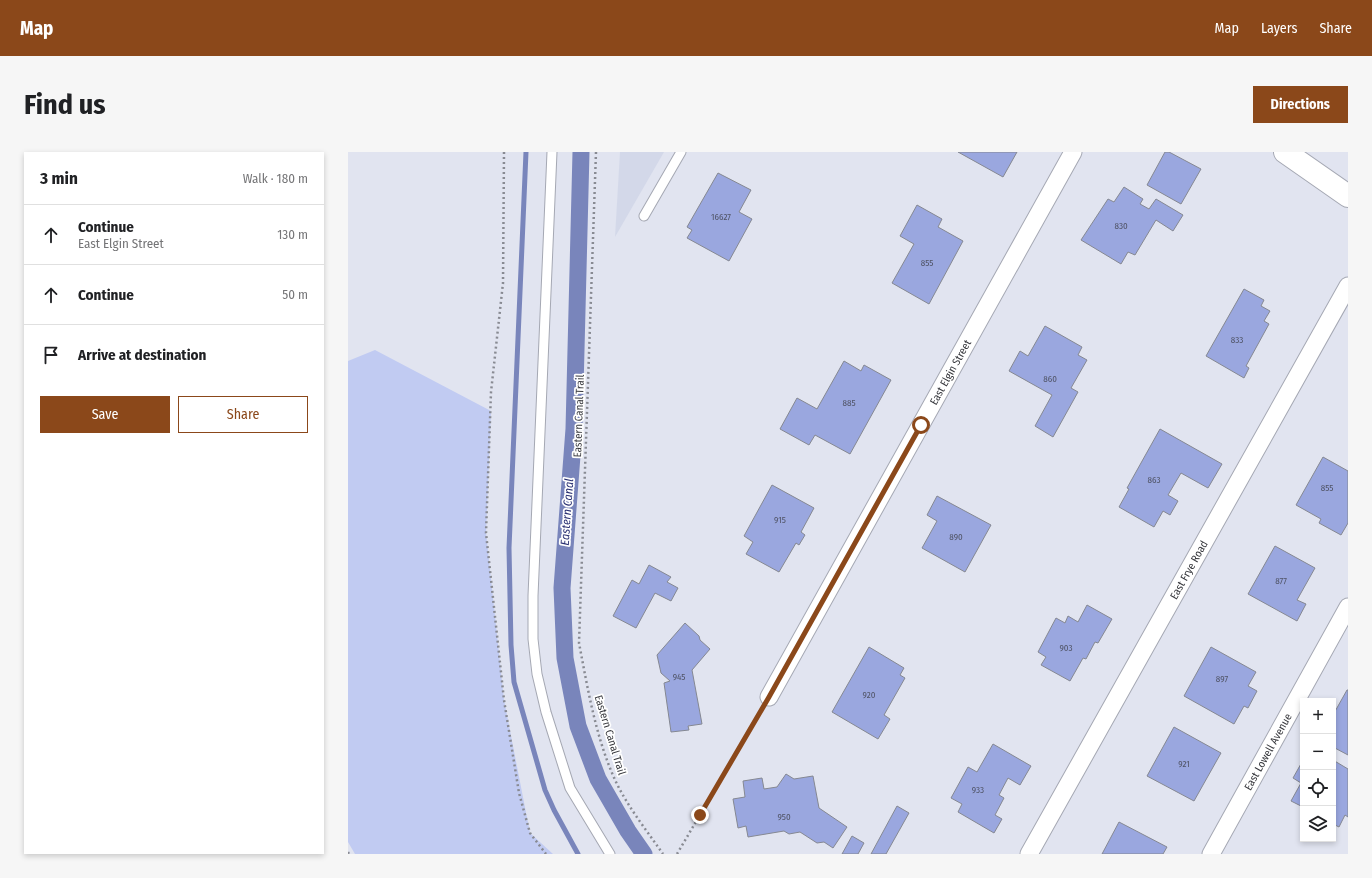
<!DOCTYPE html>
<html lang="en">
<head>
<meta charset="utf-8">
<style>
  body { margin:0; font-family:"Fira Sans Condensed",sans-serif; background:#f6f6f6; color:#202124 }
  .controls { position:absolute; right:12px; bottom:12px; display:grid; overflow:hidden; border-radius:0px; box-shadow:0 2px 6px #0003 }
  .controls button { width:36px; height:36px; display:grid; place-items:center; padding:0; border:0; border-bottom:1px solid #e0e0e0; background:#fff; color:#202124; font:20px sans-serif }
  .stop { position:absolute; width:12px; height:12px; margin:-9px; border:3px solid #8b481a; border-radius:50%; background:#fff }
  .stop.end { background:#8b481a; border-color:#fff; box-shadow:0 1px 4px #0008 }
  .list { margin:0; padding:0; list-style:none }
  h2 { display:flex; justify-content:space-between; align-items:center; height:52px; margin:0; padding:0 16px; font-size:17px }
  h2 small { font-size:13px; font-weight:400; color:#757577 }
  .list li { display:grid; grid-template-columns:26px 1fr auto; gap:12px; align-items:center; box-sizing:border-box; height:60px; padding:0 16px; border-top:1px solid #e0e0e0 }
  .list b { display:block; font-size:15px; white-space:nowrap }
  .list p { margin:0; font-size:13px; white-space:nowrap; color:#757577 }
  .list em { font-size:13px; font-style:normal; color:#757577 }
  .actions { display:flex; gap:8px; padding:12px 16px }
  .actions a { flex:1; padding:9px 0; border:1px solid #8b481a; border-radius:0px; text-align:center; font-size:14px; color:#8b481a }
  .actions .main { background:#8b481a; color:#fff }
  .icon { flex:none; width:22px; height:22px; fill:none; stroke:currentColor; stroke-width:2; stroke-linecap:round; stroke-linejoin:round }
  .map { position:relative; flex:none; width:1000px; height:702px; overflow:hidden; border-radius:0px }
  header { display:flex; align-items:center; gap:24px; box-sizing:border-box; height:56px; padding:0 20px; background:#8b481a; color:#fff }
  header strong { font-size:19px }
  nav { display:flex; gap:22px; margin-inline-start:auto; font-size:14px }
  .intro { display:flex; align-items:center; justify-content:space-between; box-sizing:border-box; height:96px; padding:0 24px }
  h1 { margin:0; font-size:28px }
  .button { padding:10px 18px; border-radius:0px; background:#8b481a; color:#fff; font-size:14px; font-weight:700 }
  main { display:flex; gap:24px; padding:0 24px }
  aside { flex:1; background:#fff; border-radius:0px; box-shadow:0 2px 6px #0003 }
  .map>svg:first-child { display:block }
</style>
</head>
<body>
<header>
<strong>Map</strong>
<nav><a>Map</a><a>Layers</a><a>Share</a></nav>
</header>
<div class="intro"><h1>Find us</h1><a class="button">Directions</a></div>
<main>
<aside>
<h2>3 min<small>Walk · 180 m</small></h2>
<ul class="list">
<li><svg class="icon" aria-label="ahead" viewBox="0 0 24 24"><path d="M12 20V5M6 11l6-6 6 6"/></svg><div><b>Continue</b><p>East Elgin Street</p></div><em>130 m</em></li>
<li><svg class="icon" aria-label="ahead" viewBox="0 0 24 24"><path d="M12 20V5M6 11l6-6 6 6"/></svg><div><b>Continue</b></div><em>50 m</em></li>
<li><svg class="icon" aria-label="arrive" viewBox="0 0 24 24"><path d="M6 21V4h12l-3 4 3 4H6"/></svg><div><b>Arrive at destination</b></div></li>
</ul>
<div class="actions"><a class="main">Save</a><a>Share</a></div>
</aside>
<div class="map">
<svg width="1000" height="702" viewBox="0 0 1000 702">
  <rect width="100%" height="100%" fill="#e1e4f0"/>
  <polygon fill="#d3d8e9" points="272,0 316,0 267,85"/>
  <polygon fill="#c1cbf2" points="27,198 143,259 138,381 156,548 182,681 205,702 7,702 0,690 0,209"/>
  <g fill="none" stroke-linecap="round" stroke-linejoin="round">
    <polyline stroke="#7985bb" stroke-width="5" points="178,0 161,396 163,493 166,530 197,638 206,658 230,702"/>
    <polyline stroke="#7985bb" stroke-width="17" points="233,0 226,277 214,436 217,506 230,574 250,627 280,679 296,702"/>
  </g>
  <g fill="#9aa7df" stroke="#858892">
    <polygon points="610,0 669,0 655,25"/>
    <polygon points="817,0 821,0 853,17 833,52 799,33"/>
    <polygon points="370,21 403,38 391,60 404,67 381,109 339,86 344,78 339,75"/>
    <polygon points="776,35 795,47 792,52 801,57 808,47 835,63 825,79 808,68 787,103 780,100 773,112 733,88 760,47 766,50"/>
    <polygon points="569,53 594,67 590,75 615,89 581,152 544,131 566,92 552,84"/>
    <polygon points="896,137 916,148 913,154 922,159 916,169 921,172 898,214 901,216 896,226 858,204"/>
    <polygon points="697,174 734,195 730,203 739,208 723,236 730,240 705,285 687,274 704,243 661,219 672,199 680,204"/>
    <polygon points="496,209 513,219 516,213 543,228 502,302 467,283 461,293 432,277 449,246 469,257"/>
    <polygon points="812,277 874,312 860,336 833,321 820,343 830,349 822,363 815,359 806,375 771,355 781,337 779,336"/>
    <polygon points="975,305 1000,319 1000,371 993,383 971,371 973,367 948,353"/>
    <polygon points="424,333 466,356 453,380 457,383 451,393 448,391 431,420 398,402 405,390 396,384"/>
    <polygon points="589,344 643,373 617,420 574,396 589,369 579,363"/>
    <polygon points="927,394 967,416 949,448 958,452 949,469 900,442"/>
    <polygon points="301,413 323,425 319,430 330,436 323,449 307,441 288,476 265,464 284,428 291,432"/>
    <polygon points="739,453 764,467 750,491 747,490 738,507 735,506 722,529 693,513 698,505 690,500 708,466 717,471 720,464 730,470"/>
    <polygon points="337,471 351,484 352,488 362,497 344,518 354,572 340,574 341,578 323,580 316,531 322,529 313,521 309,503"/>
    <polygon points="521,495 556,516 552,523 557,526 536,563 542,567 530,587 484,560"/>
    <polygon points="863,495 908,520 900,534 909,539 900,556 896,554 886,572 836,544"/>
    <polygon points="999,538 1000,538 1000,603 985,595 985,563"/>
    <polygon points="826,575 873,601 846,649 799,624"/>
    <polygon points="645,592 683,614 672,633 660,626 651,643 656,646 647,663 654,667 646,681 610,660 614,652 603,646 620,615 629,620"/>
    <polygon points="985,608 1000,617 1000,665 997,663 991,675 985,672"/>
    <polygon points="954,610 955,611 955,655 943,649 953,631 945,626"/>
    <polygon points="438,622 446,627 465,624 471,656 499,675 485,696 476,690 469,691 452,680 441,682 436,679 400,685 398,674 390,676 385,647 397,645 395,629 414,626 416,637 429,635"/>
    <polygon points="549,654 561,661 538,702 523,702"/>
    <polygon points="771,670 819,695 815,702 754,702"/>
    <polygon points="504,684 516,691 510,702 494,702"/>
  </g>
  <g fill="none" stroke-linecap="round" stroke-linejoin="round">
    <g stroke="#a5a8b3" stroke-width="11">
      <g id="service">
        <polyline points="204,0 185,444 185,487 189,522 198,560 222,636 262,702"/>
        <polyline points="296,64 333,0"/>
      </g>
    </g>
    <g stroke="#a5a8b3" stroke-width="19">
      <g id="minor">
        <path id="s1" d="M421,545L725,0"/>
        <path id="s2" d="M681,702L1000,134"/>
        <path id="s3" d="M863,702L1000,455"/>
      </g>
    </g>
    <g stroke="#a5a8b3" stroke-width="24">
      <polyline id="secondary" points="937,0 1000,44"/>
    </g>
    <g stroke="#888a92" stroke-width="2.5" stroke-dasharray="2 3" stroke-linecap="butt">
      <polyline points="156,0 155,131 143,240 138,381 156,548 171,641 182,681 198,702"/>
      <path d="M248,0L231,491C240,538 248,587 268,630C280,655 299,679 315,702"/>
      <polyline points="0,700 1,702"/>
      <polyline points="329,702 413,559"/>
    </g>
    <use href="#service" stroke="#fff" stroke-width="9"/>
    <use href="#minor" stroke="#fff" stroke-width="17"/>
    <use href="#secondary" stroke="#fff" stroke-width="22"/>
  </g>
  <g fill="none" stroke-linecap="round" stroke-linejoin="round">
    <polyline stroke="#8b481a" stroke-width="5" points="352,663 421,545 573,273"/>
  </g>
  <g text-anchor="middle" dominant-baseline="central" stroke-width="3.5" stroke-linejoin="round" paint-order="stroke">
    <g font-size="9" fill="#505466">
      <text x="373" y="65">16627</text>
      <text x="773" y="74">830</text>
      <text x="579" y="111">855</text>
      <text x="889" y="188">833</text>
      <text x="702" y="227">860</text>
      <text x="501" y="251">885</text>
      <text x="806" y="328">863</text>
      <text x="979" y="336">855</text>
      <text x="432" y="368">915</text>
      <text x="608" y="385">890</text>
      <text x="933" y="429">877</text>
      <text x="718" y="496">903</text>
      <text x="331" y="525">945</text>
      <text x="874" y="527">897</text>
      <text x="521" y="543">920</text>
      <text x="836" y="612">921</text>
      <text x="630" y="638">933</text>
      <text x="436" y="665">950</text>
    </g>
    <g font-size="11" fill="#37383d" stroke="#fff">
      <text stroke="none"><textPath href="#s1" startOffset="372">East Elgin Street</textPath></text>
      <text transform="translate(231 264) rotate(-88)">Eastern Canal Trail</text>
      <text stroke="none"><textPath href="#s2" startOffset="326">East Frye Road</textPath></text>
      <text transform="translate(262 583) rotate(73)">Eastern Canal Trail</text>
      <text stroke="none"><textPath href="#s3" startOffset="117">East Lowell Avenue</textPath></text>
    </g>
    <g font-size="12" font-style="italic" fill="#282f71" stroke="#fff">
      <text transform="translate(219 360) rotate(-86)">Eastern Canal</text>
    </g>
  </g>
</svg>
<div class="controls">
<button>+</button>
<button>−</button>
<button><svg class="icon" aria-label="locate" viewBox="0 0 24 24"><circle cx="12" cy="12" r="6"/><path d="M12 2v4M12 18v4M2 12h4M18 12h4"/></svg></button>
<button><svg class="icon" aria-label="layers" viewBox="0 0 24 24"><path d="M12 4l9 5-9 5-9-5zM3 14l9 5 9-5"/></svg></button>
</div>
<div class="stop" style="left:573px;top:273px"></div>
<div class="stop end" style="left:352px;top:663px"></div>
</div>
</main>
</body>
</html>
